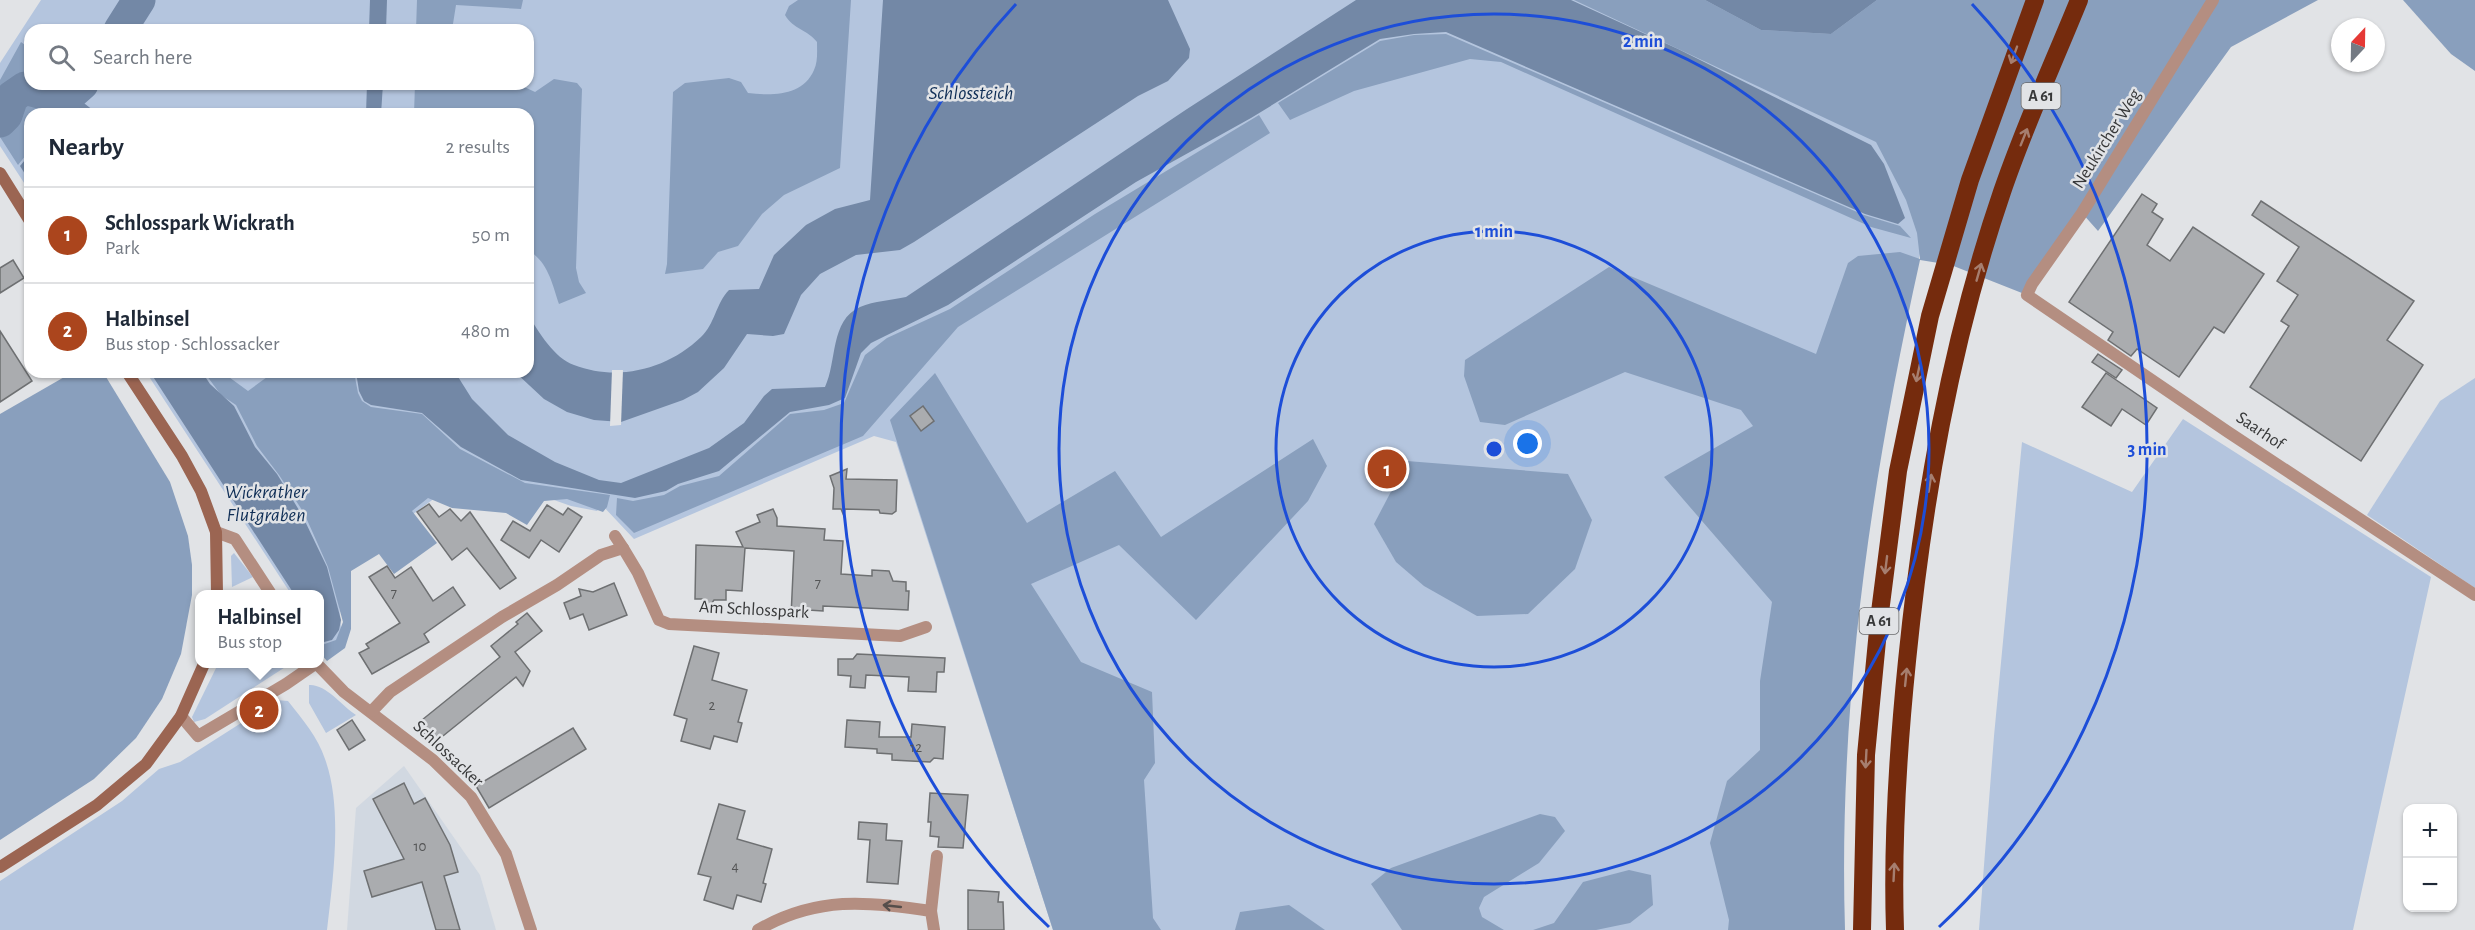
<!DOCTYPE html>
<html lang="en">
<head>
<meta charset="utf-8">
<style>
  body { margin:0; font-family:"Alegreya Sans",sans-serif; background:#f2f2f3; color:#1f2937 }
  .controls { position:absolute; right:18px; bottom:18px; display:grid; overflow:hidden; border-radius:12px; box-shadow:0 2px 4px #0004 }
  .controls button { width:54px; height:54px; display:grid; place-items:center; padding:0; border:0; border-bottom:2px solid #e0e1e3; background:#fff; color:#1f2937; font:30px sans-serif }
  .compass { position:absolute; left:2331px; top:18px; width:54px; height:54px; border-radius:50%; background:#fff; box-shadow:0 2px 4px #0004; rotate:22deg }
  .you { position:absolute; left:1528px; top:444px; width:21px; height:21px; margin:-15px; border:4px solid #fff; border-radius:50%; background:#1a73e8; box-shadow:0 0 0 9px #1a73e833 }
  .badge { display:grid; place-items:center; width:39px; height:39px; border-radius:50%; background:#ab451d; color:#fff; font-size:20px; font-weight:700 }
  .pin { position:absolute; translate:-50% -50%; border:3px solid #fff; box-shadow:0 2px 6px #0006 }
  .popup { position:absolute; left:195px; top:590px; width:129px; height:78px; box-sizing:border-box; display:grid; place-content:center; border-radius:12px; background:#fff; filter:drop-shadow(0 2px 4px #0005); font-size:20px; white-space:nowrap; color:#747a83 }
  .popup b { font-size:22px; color:#1f2937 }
  .popup::after { content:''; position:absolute; left:50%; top:100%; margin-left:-12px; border:12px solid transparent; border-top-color:#fff }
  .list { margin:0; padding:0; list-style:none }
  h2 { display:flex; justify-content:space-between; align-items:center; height:78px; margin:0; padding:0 24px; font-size:26px }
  h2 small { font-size:20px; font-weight:400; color:#747a83 }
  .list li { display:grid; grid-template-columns:39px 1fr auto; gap:18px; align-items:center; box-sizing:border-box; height:96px; padding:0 24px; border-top:2px solid #e0e1e3 }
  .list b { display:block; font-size:22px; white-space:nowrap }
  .list p { margin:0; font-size:20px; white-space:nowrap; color:#747a83 }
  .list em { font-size:20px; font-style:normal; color:#747a83 }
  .icon { flex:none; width:33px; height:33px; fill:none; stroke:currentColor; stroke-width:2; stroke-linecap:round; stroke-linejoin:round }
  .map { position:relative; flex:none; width:2475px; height:930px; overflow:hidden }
  .search { position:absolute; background:#fff; box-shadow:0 2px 4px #0004; left:24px; top:24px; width:510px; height:66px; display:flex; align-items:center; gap:15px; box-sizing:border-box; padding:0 21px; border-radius:18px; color:#747a83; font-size:22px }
  .panel { position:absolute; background:#fff; box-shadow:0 2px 4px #0004; left:24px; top:108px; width:510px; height:270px; border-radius:18px }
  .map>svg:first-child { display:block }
</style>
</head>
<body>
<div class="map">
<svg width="2475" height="930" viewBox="0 0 2475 930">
  <rect width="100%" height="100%" fill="#e1e3e6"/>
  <polygon fill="#d1d8e1" points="404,766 480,875 496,930 347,930 356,808"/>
  <g fill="#b4c5de" fill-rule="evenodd">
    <path d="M41,0H1999L1931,207L1868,474L1832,930H1053L896,442L874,436L634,539L602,505L597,511L571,506L520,488L466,475L397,526L335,479L337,572L342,642L329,653L319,638V594H291L146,372H528V114H30V192L0,146V63ZM30,30H528V84H30Z"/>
    <polygon points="2475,378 2475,588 2367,515 2440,401"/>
    <polygon points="2183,419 2431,577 2353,930 1979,930 1994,736 2022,442 2132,492"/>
    <polygon points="234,553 253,577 232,587 231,556"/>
    <polygon points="218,664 290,664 205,719 194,722 192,717"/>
    <path d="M309,685C326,684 341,705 356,715L326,733L309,703Z"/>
    <path d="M277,700L288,701C302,719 318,737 325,759C343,808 333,879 327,930H0V881L122,801L159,769L180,762Z"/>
  </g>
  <g fill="#899fbd">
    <polygon points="417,0 523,0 521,9 456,5 452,30 416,30"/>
    <path d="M798,0H851L840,168L784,195L762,214L738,246L718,252L703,269L665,274L667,264L673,92L685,83L729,78L741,82L748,93C772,96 803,96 814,70C818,62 817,51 817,42C807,29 794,30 785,15L789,6Z"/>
    <path d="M1574,0H1705L1761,30L1831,34L1877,0H2318L2231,47L2098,231L2082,213L2027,295L1951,265L1920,260C1871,480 1838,704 1845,930H1728L1729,920L1710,843L1727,781L1760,750V681L1772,602L1664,477L1753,426L1741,410L1625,372L1505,425L1480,422L1464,376L1465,360L1609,267L1816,354L1848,263L1858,256L1900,252L1920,259L1917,233L1906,200L1876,142Z"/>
    <polygon points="2403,0 2475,0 2475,71 2451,54"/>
    <polygon points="1446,34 1864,215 1900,226 1911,238 1871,227 1501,62 1470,59 1354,91 1290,120 1278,103 1380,41 1414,35"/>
    <polygon points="21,42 30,49 30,84 74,84 79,88 58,114 30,114 30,150 18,165 0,137 0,80"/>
    <path d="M554,79L577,83L582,89L576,268L579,282L586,293L559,304C552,283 548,262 528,250V114H414L415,84H518L535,92Z"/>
    <polygon points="1259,115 1270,133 958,327 863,436 634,533 616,515 617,498 633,501 664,495 680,486 719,476 790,414 824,410 844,403 865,355 887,338 950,309 1095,214"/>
    <polygon points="73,372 103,372 170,482 188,536 192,565 192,595 181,654 162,699 136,738 94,779 0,840 0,414"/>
    <polygon points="204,372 222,372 248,391 274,372 354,372 358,393 362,401 371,407 422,414 460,449 525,483 610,495 607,507 603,512 567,499 544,501 527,525 506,513 452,508 428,498 412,511 437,543 394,574 379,554 351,571 351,629 345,648 327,661 319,652 319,646 336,640 343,622 328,567 304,513 279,475 257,446 236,405 221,395"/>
    <polygon points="935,373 1027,523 1115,471 1161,537 1313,439 1327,466 1308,501 1196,620 1119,545 1031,584 1081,662 1152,692 1155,763 1144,780 1153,918 1161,930 1053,930 890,420"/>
    <polygon points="1407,461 1568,474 1592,520 1575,569 1528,614 1477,616 1424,586 1396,562 1374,524"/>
    <polygon points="1540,814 1555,817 1565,831 1539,863 1484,897 1479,908 1482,917 1504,930 1402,930 1371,884 1391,868"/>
    <polygon points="1629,870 1651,875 1653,905 1630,923 1596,930 1533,930 1554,923 1583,882"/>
    <polygon points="1289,905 1325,930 1235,930 1240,912"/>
  </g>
  <g fill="#7388a6">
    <polygon points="370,0 387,0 386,30 369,30"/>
    <path d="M883,0H1168L1190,49L1189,58L1168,81L1138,96L914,242L900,250L856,255L820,274L801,295L784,334L773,336L747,334L724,368L698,392L683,400L621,422L594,420L567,412L544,399L515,372H528V315C539,332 554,358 574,365C618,382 668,369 701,337C715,324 716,303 729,290L759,289L774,255L806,225L835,209L870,200Z"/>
    <path d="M1356,0H1571L1678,49L1871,145L1884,164L1905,218L1898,224L1865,214L1446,32L1414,34L1380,39L1251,118L1136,182L948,305L871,343L861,353L845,398L829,405L790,412L719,471L678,484L666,491L635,498L521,480L461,447L422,413L371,405L364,401L359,391L356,372H455L472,399L508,435L555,462L599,480L621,483L709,448L744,423L764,396L772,389L825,387C837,362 830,320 860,307C874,301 892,300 906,297L1187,109Z"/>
    <polygon points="1705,0 1877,0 1831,34 1761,30"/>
    <polygon points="367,84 383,84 381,114 366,114"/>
    <polygon points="76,97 98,114 62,114"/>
    <polygon points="30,154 30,182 20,166"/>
    <polygon points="150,372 202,372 210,384 234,406 255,447 277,474 302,515 327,567 341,620 339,630 332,640 324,642 319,634 319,594 294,594"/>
  </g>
  <polygon fill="#e1e3e6" points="612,370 623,370 621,425 610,426"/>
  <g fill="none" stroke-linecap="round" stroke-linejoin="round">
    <g stroke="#7388a6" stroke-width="33">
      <polyline points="120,30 139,0"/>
      <polyline points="0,121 6,115 12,97 25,88 65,99 82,84"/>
    </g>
  </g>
  <g fill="#aaacaf" stroke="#6e7072" stroke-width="1.5">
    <polygon points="2142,194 2157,204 2152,212 2163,219 2147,245 2170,261 2193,227 2264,274 2224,333 2214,327 2179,377 2137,349 2131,356 2108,340 2113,332 2069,302"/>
    <polygon points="2261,201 2414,301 2387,340 2423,365 2361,461 2250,387 2289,326 2281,321 2298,295 2277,281 2299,247 2252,215"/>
    <polygon points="13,260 24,278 0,293 0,268"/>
    <polygon points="0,331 32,381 0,402"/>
    <polygon points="2098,354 2122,370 2116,378 2092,362"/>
    <polygon points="2106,373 2157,408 2146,425 2122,409 2111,426 2082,407"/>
    <polygon points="923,406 934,421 921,431 910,416"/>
    <polygon points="847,469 846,479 897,480 896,511 892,514 880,513 879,510 845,509 844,516 841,509 833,509 834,488 830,476"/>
    <polygon points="429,504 439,517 450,509 461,521 470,512 516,578 500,589 467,548 452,560 417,512"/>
    <polygon points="547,505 563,515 568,508 582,517 559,552 541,540 529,558 501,540 513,521 530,531"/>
    <polygon points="773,509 777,518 777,526 825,529 824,540 843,541 841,574 872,576 872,570 889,571 893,581 906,582 906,591 909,591 908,610 823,606 823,611 808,610 807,618 791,617 794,551 745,548 742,591 726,590 726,600 714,600 709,607 706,599 695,599 696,545 743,547 736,532 760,522 757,515"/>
    <polygon points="387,566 395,578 411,567 433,601 453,587 465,605 424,634 429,642 372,674 359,653 369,648 366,644 400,623 369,577"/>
    <polygon points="614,583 627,615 589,630 583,614 570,619 564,603 581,596 579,589 593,592"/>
    <polygon points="527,613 542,631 515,652 530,671 523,686 516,677 433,744 417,724 500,657 491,646 518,624 516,622"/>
    <polygon points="694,646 719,653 712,680 747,690 738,722 742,723 737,742 714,736 710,749 681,741 687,719 674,715"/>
    <polygon points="857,654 945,658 944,672 937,672 936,692 908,691 909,677 866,675 865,688 850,687 851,676 838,675 838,659 853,659"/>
    <polygon points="352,720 365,740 349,750 337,730"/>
    <polygon points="847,720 880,722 879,737 911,737 912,724 945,727 943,759 934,758 930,762 892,760 892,754 877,753 877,749 845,747"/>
    <polygon points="573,728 586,749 489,808 476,786"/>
    <polygon points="404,783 414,804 425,798 450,845 458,872 444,876 460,930 436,930 422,882 372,897 364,871 404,859 373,799"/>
    <polygon points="930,793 968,795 963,848 938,847 939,837 930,836 931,822 928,822"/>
    <polygon points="719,804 745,811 737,839 772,849 763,883 766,884 761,902 737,895 733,909 704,900 711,877 698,874"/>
    <polygon points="859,822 887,824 886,840 902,841 898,884 867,882 870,840 858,839"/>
    <polygon points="968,890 999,892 998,902 1003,902 1004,930 968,930"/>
  </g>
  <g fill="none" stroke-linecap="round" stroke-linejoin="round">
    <g stroke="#b48e81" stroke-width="12">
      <polyline points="2213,0 2082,213 2032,284 2027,295 2228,432 2475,595"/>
      <polyline points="216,532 235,539 271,594"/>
      <polyline points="623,548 638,573 659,620 669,624 900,636 926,627"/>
      <polyline points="317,664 344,692 433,760 471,797 506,854 531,930"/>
      <polyline points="372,711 390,692 502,617 557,585 601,555 623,548 615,536"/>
      <polyline points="181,716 198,736 286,684 315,664"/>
      <polyline points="931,911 937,856"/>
      <path d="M758,930C816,896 868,901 931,911L934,930"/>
    </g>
    <g stroke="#9b6552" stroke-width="12">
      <polyline points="0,173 30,221"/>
      <polyline points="127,372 182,456 201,491 216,532 217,594"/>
      <polyline points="0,867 97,805 146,764 181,716 204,664"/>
    </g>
    <g stroke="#752b0d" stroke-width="18">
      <polyline points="1862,930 1866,755 1879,620 1898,471 1930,316 1970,180 2035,0"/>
      <path d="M1895,930C1892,841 1898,750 1907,661C1923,502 1950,344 2002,192C2024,127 2053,64 2079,0"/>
    </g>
  </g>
  <defs><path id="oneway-shaft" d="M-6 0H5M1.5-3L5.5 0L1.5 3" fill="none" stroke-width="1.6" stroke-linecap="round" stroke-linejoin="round" transform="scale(1.5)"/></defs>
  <g stroke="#a67e6f">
    <use href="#oneway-shaft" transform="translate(2014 55) rotate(110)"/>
    <use href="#oneway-shaft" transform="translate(2024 137) rotate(-68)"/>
    <use href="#oneway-shaft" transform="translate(1979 272) rotate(-74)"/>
    <use href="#oneway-shaft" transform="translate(1918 373) rotate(102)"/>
    <use href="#oneway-shaft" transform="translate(1930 483) rotate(-81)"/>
    <use href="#oneway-shaft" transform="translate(1886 565) rotate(97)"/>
    <use href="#oneway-shaft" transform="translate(1906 677) rotate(-84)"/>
    <use href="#oneway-shaft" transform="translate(1866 759) rotate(93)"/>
    <use href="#oneway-shaft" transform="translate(1894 872) rotate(-87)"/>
  </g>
  <use stroke="#564e4b" href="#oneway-shaft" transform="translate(892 906) rotate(-174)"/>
  <g fill="none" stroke="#1d4ed8" stroke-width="3">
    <circle cx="1494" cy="449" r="218"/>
    <circle cx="1494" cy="449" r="435"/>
    <path d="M1049 927A653 653 0 0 1 1016 4M1972 4A653 653 0 0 1 1939 927"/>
  </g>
  <g text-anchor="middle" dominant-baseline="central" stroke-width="5" stroke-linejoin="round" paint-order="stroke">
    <g font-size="15" fill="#545556">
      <text x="818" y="583">7</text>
      <text x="394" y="593">7</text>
      <text x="712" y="705">2</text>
      <text x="916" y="747">12</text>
      <text x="420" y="846">10</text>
      <text x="735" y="866">4</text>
    </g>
    <g fill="#e1e3e6" stroke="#6a6b6d" stroke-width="1.5">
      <rect x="2021.5" y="83" width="39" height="26" rx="4.5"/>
      <rect x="1859.5" y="608" width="39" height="26" rx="4.5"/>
    </g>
    <g font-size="16" font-weight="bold" fill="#373839">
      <text x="2041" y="96">A 61</text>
      <text x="1879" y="621">A 61</text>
    </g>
    <g font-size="18" fill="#373839" stroke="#e1e3e6">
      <text transform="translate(2107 139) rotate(-58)">Neukircher Weg</text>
      <text transform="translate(2260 431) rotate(34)">Saarhof</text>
      <text transform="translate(754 610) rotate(3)">Am Schlosspark</text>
      <text transform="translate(448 754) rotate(43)">Schlossacker</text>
    </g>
    <g font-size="20" font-style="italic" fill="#0f2e56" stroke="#e1e3e6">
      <text x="971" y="93">Schlossteich</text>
      <text x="266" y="492">Wickrather<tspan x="266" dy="23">Flutgraben</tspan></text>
    </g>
  </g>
  <circle cx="1494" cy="449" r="9" fill="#1d4ed8" stroke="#e1e3e6" stroke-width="3"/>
  <g font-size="18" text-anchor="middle" font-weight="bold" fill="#1d4ed8" stroke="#e1e3e6" stroke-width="5" stroke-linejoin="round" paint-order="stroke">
    <text x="1643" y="47">2 min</text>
    <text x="1494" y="237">1 min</text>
    <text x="2147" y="455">3 min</text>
  </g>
</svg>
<div class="controls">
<button>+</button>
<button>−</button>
</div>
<svg class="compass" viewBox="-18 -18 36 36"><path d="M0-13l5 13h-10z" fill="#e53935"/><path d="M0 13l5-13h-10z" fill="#747a83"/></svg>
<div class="you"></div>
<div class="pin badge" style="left:1387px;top:469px">1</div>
<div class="pin badge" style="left:259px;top:710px">2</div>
<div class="popup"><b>Halbinsel</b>Bus stop</div>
<div class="search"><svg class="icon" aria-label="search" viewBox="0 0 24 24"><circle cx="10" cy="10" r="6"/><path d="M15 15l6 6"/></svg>Search here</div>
<section class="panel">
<h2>Nearby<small>2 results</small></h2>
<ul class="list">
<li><span class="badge">1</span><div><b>Schlosspark Wickrath</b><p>Park</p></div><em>50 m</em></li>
<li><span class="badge">2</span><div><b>Halbinsel</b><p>Bus stop · Schlossacker</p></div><em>480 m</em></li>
</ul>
</section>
</div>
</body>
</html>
